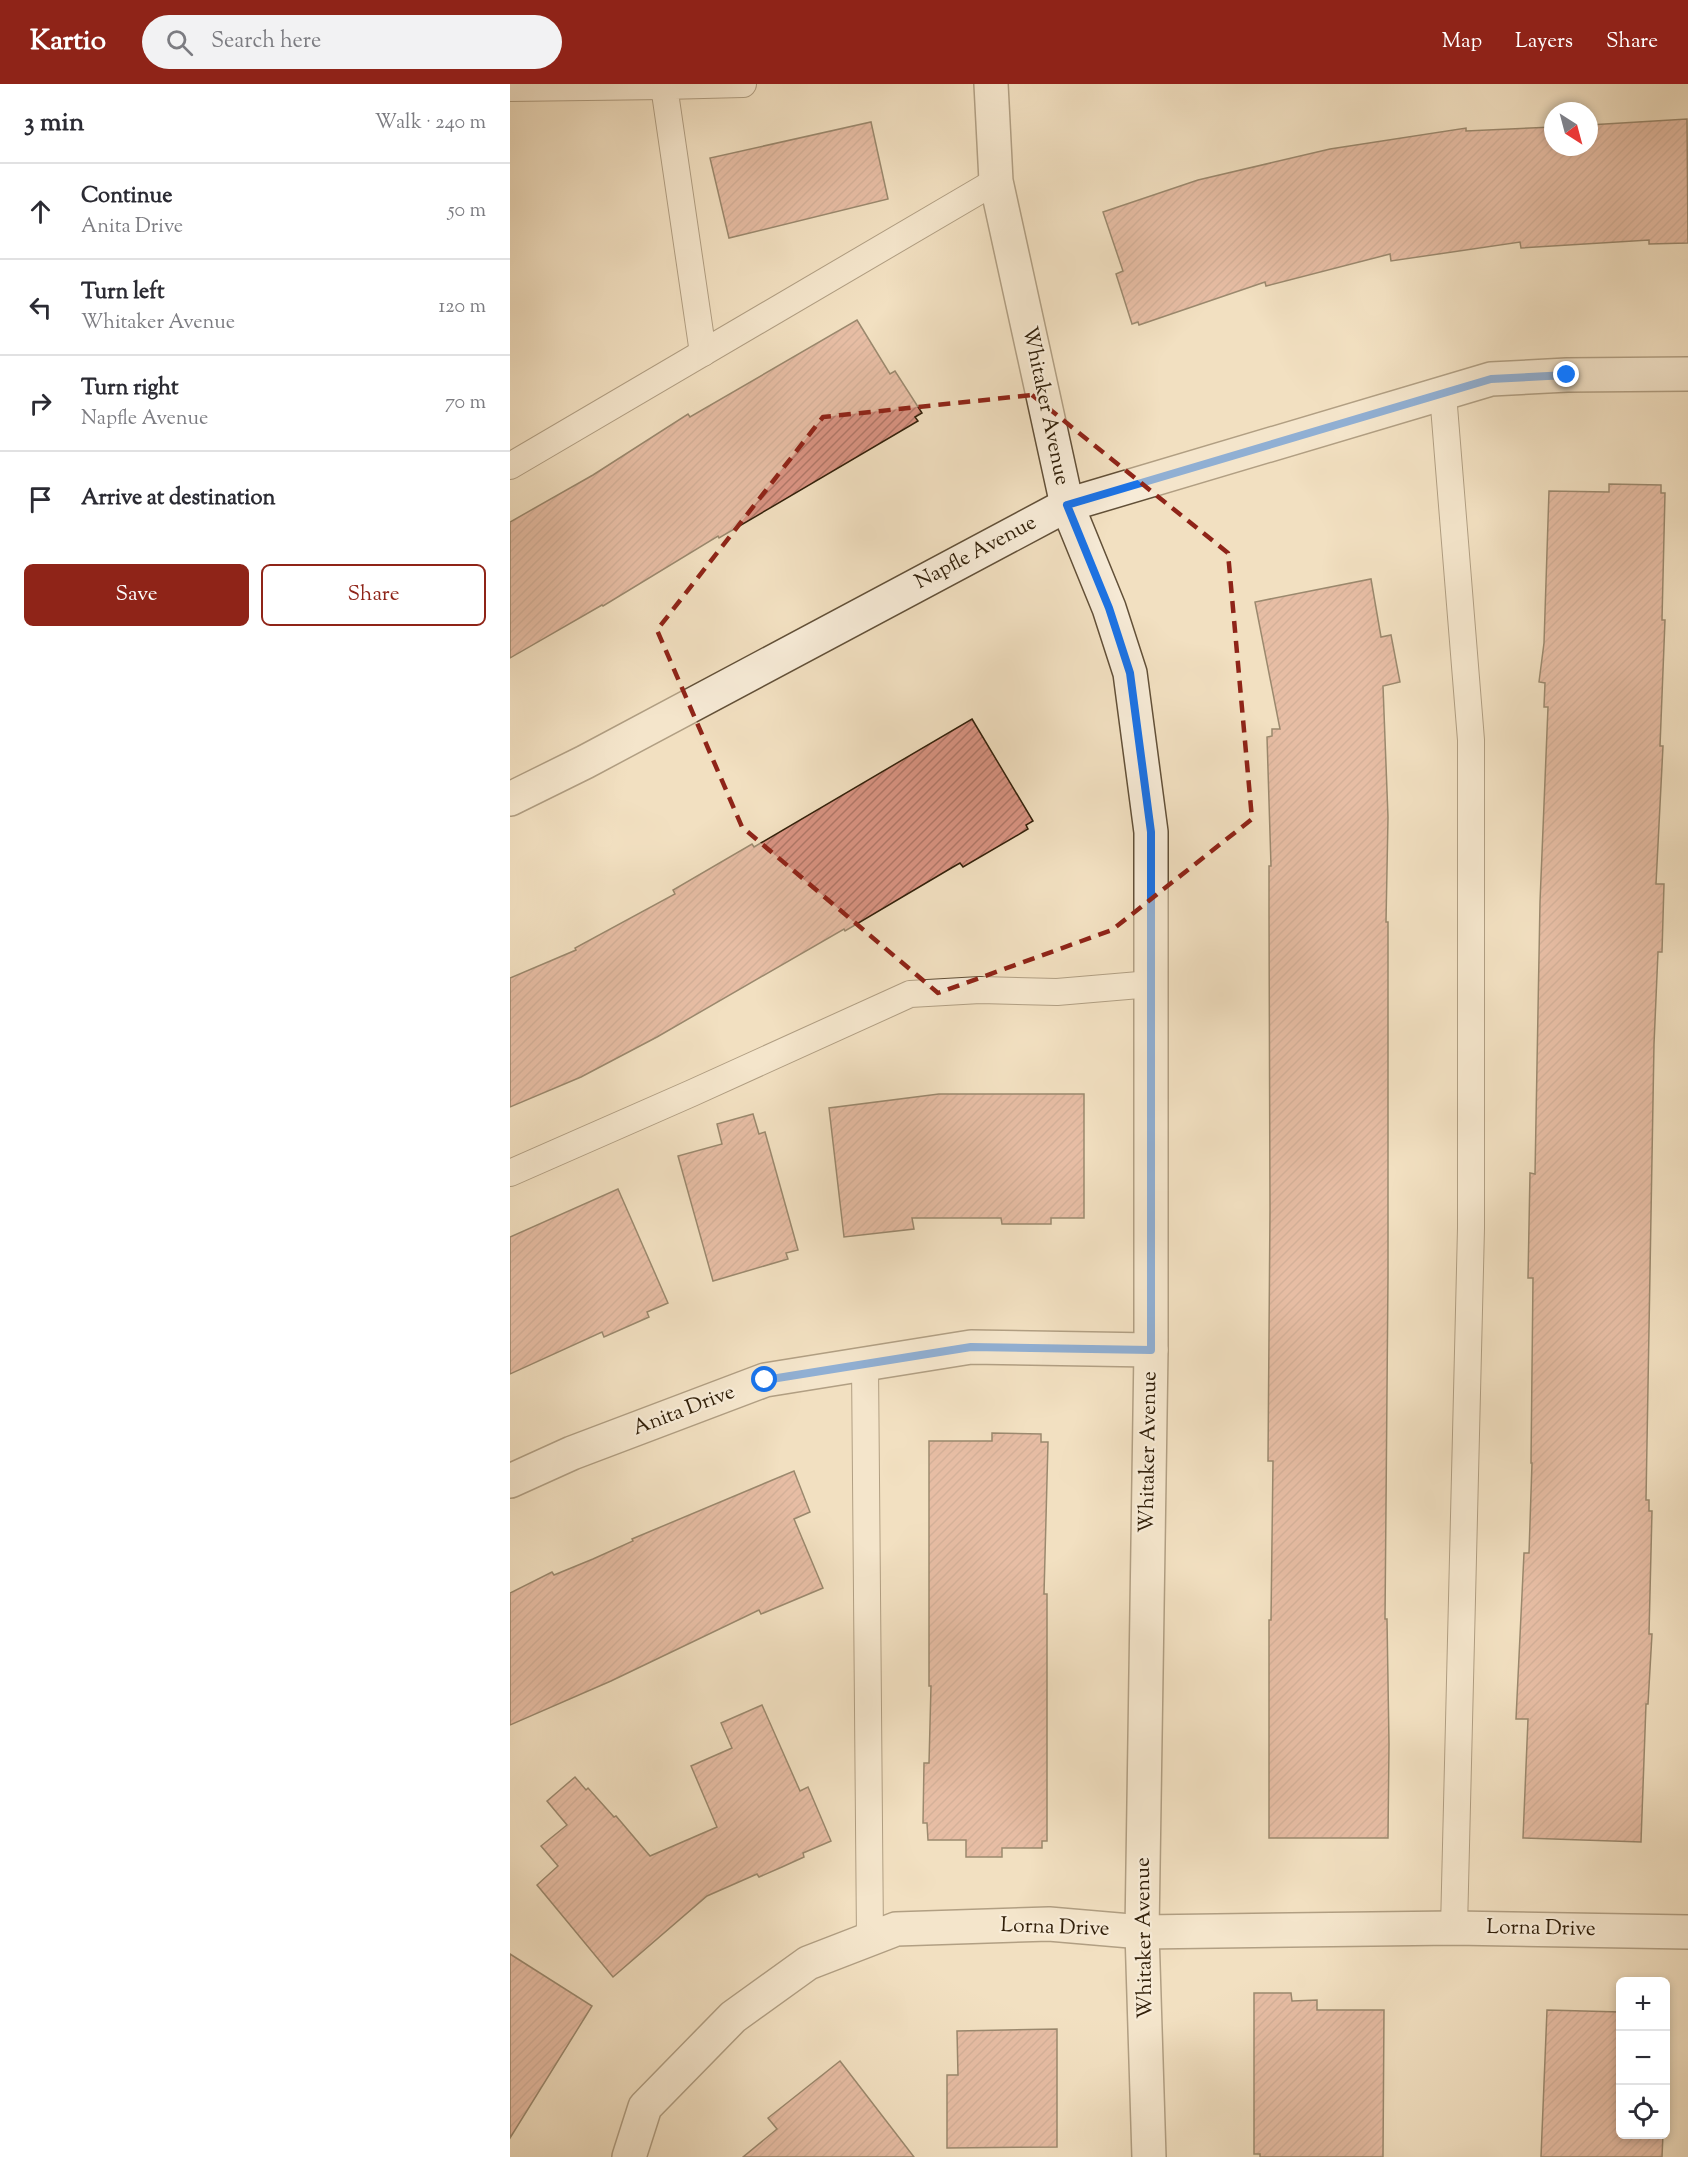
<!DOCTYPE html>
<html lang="en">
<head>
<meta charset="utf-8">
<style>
  body { margin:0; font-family:"Sorts Mill Goudy",serif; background:#f2f2f3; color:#2b2b33 }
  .controls { position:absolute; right:18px; bottom:18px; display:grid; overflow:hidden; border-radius:9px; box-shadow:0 3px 9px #0003 }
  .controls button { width:54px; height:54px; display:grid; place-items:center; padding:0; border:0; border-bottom:2px solid #e1e1e2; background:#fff; color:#2b2b33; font:30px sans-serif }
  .compass { position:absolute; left:1034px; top:18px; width:54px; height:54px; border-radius:50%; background:#fff; box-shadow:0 3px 9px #0003; rotate:144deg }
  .stop { position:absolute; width:18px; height:18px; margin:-14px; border:4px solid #1a73e8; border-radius:50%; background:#fff }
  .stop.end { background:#1a73e8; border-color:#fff; box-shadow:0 2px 6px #0008 }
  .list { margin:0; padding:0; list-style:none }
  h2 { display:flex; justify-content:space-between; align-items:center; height:78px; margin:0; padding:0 24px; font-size:26px }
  h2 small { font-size:20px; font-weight:400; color:#7c7c81 }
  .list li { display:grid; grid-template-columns:39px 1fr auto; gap:18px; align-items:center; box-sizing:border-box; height:96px; padding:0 24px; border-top:2px solid #e1e1e2 }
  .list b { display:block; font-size:22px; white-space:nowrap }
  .list p { margin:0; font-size:20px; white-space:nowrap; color:#7c7c81 }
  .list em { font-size:20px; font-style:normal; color:#7c7c81 }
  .actions { display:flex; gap:12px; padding:18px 24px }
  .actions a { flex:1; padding:14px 0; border:2px solid #8f2418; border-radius:9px; text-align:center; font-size:21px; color:#8f2418 }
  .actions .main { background:#8f2418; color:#fff }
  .icon { flex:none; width:33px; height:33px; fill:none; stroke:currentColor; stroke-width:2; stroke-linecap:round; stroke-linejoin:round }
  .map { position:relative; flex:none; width:1178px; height:2073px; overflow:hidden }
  header { display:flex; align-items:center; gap:36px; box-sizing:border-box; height:84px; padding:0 30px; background:#8f2418; color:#fff }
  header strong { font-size:28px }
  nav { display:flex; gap:33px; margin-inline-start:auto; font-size:21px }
  .search { width:420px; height:54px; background:#f2f2f3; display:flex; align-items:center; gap:15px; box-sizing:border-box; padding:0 21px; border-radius:33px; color:#7c7c81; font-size:22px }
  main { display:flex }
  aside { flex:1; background:#fff }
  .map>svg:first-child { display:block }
</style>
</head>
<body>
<header>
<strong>Kartio</strong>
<div class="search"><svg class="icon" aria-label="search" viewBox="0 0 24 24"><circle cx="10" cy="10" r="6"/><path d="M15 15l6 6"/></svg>Search here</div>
<nav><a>Map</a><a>Layers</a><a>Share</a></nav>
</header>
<main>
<aside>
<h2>3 min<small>Walk · 240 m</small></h2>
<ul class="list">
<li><svg class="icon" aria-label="ahead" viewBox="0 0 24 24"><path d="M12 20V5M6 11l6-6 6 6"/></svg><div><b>Continue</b><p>Anita Drive</p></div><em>50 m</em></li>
<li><svg class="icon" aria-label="left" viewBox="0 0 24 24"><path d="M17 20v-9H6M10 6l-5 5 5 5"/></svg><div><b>Turn left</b><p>Whitaker Avenue</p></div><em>120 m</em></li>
<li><svg class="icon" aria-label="right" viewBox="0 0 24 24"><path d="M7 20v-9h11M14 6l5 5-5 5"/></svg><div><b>Turn right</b><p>Napfle Avenue</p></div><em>70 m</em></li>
<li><svg class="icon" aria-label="arrive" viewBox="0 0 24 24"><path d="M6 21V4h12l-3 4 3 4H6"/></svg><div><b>Arrive at destination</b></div></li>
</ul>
<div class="actions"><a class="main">Save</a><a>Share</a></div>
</aside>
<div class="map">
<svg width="1178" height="2073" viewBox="0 0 1178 2073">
  <defs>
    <pattern id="building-hatch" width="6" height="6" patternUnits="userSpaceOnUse" patternTransform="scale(1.5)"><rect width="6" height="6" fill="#d99382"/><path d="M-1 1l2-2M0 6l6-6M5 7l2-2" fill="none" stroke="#b17869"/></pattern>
  </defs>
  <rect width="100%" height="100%" fill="#f2e0c1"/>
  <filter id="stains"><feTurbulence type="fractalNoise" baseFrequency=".00333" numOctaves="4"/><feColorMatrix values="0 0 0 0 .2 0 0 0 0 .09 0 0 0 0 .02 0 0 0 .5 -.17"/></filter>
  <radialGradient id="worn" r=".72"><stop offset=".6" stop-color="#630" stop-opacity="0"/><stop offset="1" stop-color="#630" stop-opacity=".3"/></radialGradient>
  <g fill="url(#building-hatch)" stroke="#32200a" stroke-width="1.5">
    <polygon points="1177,35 1178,159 1139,160 1139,156 1011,164 1010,158 881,177 880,170 756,202 755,198 629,241 628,238 622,240 606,190 613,187 593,128 688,96 820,65 956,44 956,47 1043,43 1043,63 1079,63 1079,41"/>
    <polygon points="361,38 378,115 219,154 200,74"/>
    <polygon points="347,236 380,290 385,287 412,329 405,333 408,337 209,454 208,452 93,522 92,521 0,574 0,438 83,391 178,330 180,333"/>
    <polygon points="1099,400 1151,401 1151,409 1155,409 1152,536 1155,536 1150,662 1153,662 1146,800 1154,800 1152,868 1148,868 1144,960 1136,1416 1139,1416 1139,1427 1142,1427 1139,1550 1142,1550 1138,1620 1136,1620 1131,1758 1013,1754 1018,1635 1006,1635 1014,1469 1019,1469 1022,1379 1021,1379 1023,1194 1018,1194 1020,1089 1025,1090 1030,818 1038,623 1034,623 1035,599 1029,598 1034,559 1039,407 1099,408"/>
    <polygon points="861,495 871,553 881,551 890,598 873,602 878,733 876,838 878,838 878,1192 875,1535 877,1535 879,1660 878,1754 759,1754 759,1536 761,1536 763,1377 758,1377 760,1125 759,829 759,782 761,782 757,653 762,652 762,645 770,645 745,518"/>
    <polygon points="462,635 523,737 516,741 518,745 453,783 450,779 443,783 335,847 334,845 147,953 71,993 0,1023 0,894 66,866 65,864 165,810 163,806 242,760 244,763"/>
    <polygon points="429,1010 574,1010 574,1134 541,1134 541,1140 492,1140 491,1134 402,1134 404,1145 334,1153 319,1024"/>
    <polygon points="243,1030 249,1050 255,1048 288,1166 276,1169 278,1175 203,1197 168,1072 212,1060 207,1040"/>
    <polygon points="108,1105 158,1219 137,1228 139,1233 94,1253 92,1248 0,1290 0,1153"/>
    <polygon points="482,1349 531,1350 531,1358 538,1358 534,1510 537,1510 537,1757 532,1757 532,1764 492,1764 492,1773 456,1773 456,1756 418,1756 417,1739 413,1739 414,1679 419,1679 421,1602 419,1602 419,1357 482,1357"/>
    <polygon points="284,1387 300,1428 284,1435 313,1504 251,1530 249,1526 101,1597 0,1641 0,1509 42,1488 44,1491 83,1475 123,1457 122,1455"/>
    <polygon points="252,1621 290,1707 298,1703 321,1757 293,1769 294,1773 272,1783 249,1793 247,1790 197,1812 103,1893 27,1801 48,1782 31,1762 57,1741 37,1717 65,1693 76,1706 78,1704 104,1733 106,1732 140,1772 207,1743 181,1682 222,1664 211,1639"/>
    <polygon points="0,1870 82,1922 0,2054"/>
    <polygon points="744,1909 781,1909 782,1917 807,1916 807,1926 874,1926 873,2073 750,2073 750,2070 744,2070"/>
    <polygon points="1037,1926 1110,1928 1110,2050 1153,2050 1152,2073 1031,2073"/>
    <polygon points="547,1945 547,2063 437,2064 437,1991 448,1991 447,1947"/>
    <polygon points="330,1977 404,2073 233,2073 267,2045 258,2034"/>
  </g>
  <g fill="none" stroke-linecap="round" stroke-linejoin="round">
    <g stroke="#625038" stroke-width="28">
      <g id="lane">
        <polyline points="0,4 154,2"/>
        <polyline points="193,269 154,2 233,0"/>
        <polyline points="933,310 961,656 961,1144 944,1844"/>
        <polyline points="0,382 486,97"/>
        <polyline points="0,1089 182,1009 400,910 470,906 547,908 641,900"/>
        <polyline points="355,1280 360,1855"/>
      </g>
    </g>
    <g stroke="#625038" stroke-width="36">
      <g id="street">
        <polyline points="481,0 486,97 557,421 599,524 620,589 641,748 641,1266 632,1848 639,2073"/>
        <polyline points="0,715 75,678 557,421 981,295 1057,291 1178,290"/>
        <polyline points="0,1397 62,1369 255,1296 461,1263 641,1266"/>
        <polyline points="119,2073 135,2023 223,1933 298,1879 386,1845 539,1840 632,1848 944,1844 1178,1848"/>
      </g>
    </g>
    <use href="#lane" stroke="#f7ebd7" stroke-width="26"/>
    <use href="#street" stroke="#f7ebd7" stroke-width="33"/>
  </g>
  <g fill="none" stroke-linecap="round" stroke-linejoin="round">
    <polyline stroke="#1a73e8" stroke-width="8" points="255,1296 461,1263 641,1266 641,748 620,589 599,524 557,421 981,295 1057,291"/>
  </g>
  <path d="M0 0H1178V2073H0ZM522,311L718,469L742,735L602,846L428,909L232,743L147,546L313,333Z" fill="#f2e0c1" fill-opacity=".55" fill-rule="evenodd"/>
  <path fill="none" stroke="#8f2418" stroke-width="4.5" stroke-dasharray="12 8" stroke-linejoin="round" d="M522,311L718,469L742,735L602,846L428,909L232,743L147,546L313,333Z"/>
  <g text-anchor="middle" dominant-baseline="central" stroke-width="4.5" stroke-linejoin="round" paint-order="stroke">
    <g font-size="21" fill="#32200a" stroke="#f7ebd7">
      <text transform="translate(535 322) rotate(78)">Whitaker Avenue</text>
      <text transform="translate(466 469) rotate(-28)">Napfle Avenue</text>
      <text transform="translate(174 1327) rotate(-21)">Anita Drive</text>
      <text transform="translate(639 1368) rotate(-89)">Whitaker Avenue</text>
      <text transform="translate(545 1844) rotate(2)">Lorna Drive</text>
      <text transform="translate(1031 1845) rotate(1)">Lorna Drive</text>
      <text transform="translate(635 1854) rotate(-91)">Whitaker Avenue</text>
    </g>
  </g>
  <rect width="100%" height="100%" filter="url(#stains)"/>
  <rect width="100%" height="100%" fill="url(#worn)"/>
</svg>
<div class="controls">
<button>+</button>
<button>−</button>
<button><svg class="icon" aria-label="locate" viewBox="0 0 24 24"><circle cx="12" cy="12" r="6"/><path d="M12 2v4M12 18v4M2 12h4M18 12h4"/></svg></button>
</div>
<svg class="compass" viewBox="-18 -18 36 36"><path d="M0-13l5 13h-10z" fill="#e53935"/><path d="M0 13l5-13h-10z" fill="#7c7c81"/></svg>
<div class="stop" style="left:255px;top:1296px"></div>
<div class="stop end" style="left:1057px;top:291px"></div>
</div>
</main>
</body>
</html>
